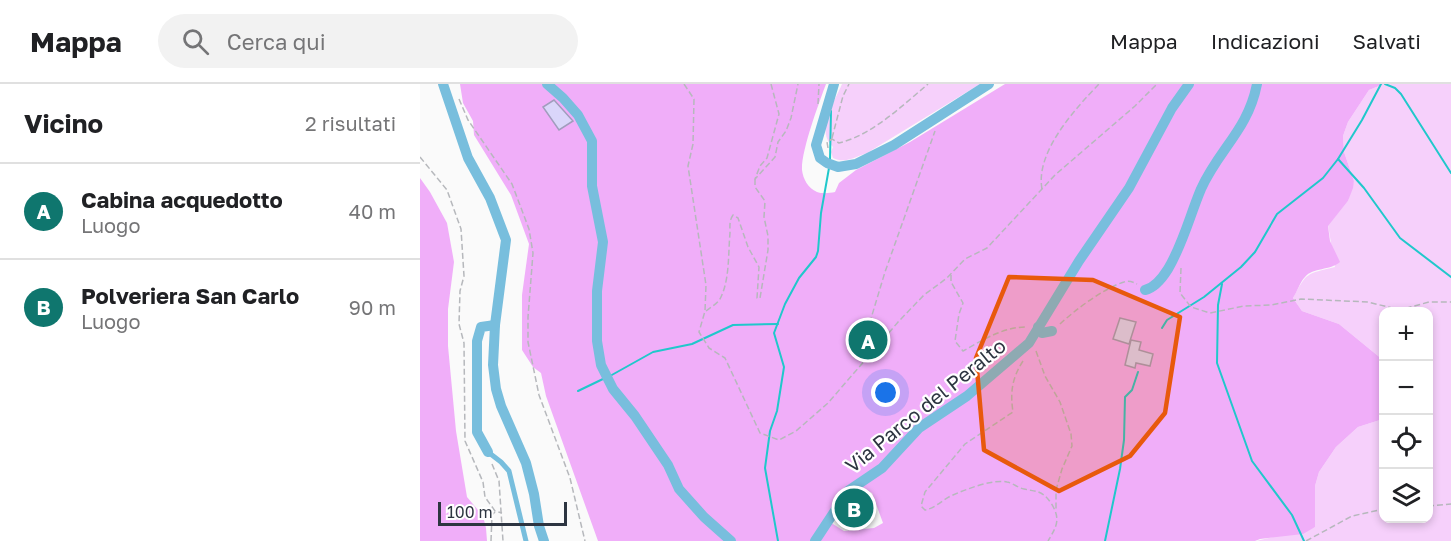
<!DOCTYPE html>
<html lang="it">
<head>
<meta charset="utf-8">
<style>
  body { margin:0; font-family:"Golos Text",sans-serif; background:#f2f2f2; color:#202124 }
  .controls { position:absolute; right:18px; bottom:18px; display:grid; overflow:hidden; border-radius:12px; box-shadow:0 3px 9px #0003 }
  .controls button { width:54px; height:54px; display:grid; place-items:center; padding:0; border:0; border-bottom:2px solid #e0e0e0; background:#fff; color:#202124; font:30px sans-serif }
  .scale { position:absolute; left:18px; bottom:15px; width:129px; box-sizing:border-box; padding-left:6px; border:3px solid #2d3541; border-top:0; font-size:16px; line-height:21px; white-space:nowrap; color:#2d3541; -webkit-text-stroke:4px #fff; paint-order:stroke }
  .you { position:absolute; left:466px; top:309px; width:21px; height:21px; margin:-15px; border:4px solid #fff; border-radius:50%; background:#1a73e8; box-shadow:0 0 0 9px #1a73e833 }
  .badge { display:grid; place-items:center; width:39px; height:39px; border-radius:50%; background:#0f766e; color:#fff; font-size:20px; font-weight:700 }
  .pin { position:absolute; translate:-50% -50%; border:3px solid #fff; box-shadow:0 2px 6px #0006 }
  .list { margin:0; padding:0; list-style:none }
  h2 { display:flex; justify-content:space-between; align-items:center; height:78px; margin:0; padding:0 24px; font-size:26px }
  h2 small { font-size:20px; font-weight:400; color:#757577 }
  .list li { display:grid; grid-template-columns:39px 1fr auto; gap:18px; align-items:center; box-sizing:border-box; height:96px; padding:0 24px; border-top:2px solid #e0e0e0 }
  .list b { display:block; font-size:22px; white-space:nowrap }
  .list p { margin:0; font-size:20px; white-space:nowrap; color:#757577 }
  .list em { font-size:20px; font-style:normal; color:#757577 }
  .icon { flex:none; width:33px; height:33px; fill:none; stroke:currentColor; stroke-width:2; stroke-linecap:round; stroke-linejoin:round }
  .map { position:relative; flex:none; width:1031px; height:457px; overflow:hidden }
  header { display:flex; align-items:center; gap:36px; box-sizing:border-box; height:84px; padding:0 30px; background:#fff; border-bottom:2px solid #e0e0e0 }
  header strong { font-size:28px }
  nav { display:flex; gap:33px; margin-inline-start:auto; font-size:21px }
  .search { width:420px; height:54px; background:#f2f2f2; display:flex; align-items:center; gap:15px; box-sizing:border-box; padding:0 21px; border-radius:33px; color:#757577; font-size:22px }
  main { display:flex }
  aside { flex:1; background:#fff }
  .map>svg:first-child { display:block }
</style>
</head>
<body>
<header>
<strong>Mappa</strong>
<div class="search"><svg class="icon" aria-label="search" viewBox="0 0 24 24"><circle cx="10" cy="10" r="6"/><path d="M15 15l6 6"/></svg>Cerca qui</div>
<nav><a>Mappa</a><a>Indicazioni</a><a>Salvati</a></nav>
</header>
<main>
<aside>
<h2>Vicino<small>2 risultati</small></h2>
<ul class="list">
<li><span class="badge">A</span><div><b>Cabina acquedotto</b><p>Luogo</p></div><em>40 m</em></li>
<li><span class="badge">B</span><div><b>Polveriera San Carlo</b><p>Luogo</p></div><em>90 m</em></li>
</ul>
</aside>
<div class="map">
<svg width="1031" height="457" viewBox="0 0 1031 457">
  <rect width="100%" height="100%" fill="#fafafa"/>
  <g fill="#f6d0fb">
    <path d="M422,0H560L447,69C435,73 425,80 413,74L411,68L413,63C395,47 414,19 422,0Z"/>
    <path d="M964,0H1031V457H836L895,443V402L899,388L916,363L938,343L963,335L964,434H1008V228H964L963,276L919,240L882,227L873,214C887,188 886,190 915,183L908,141L928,117L934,97L924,68L923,52L928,38L949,6Z"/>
  </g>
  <g fill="#f0aef9" fill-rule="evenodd">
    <path d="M40,0H406C399,19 381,67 382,86C383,95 388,104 397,108C402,110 410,109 415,108L419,99L436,86L490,58L585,0H964L949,6L928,38L923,52L924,68L934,97L933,104L928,117L908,142L910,157L920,178C910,187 893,183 885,193C880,198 877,208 873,214L882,227L919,240L963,276V335L938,343L916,363L899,388L895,402V443L883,450L840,455L835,457H178L126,312L121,289L113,283L102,266V211L109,160L91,111L54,51L53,37L43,19ZM430,401L452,409L463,439L454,444L424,447L405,435Z"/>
    <polygon points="0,94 10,108 27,139 34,178 28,225 28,262 36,347 47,413 63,432 66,444 67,457 0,457"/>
  </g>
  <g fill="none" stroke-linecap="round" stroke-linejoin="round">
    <g stroke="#20c8cb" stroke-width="2">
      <polyline points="965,0 975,4 981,10 1031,89"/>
      <polyline points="918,75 944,104 980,154 1031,193"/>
      <polyline points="410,76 411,27"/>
      <polyline points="802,200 798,221 797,279 832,377 872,431 884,457"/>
      <polyline points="742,244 747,236 784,213 821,183 835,168 857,130 903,94 918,75 942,36 961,0"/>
      <polyline points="190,292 233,268 272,260 313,241 358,240"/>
      <polyline points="158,307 185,294"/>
      <polyline points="358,457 345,384 350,347 357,327 364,283 354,249 365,220 379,194 396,173 398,167 401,129 409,84"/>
      <polyline points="685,457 700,385 704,356 705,313 712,306 718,288"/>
    </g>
  </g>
  <g fill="#dad6fa" stroke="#a19dbd" stroke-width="1.5">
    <polygon points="134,16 153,37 139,46 123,23"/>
    <polygon points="700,234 716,238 709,260 693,255"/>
    <polygon points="711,256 721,258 719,266 733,270 730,282 716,279 715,284 705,281"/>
    <polygon points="433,414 443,418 437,435 425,431"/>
  </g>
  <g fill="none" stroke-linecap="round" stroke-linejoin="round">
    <g stroke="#b6b8bc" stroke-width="1.5" stroke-dasharray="6 3" stroke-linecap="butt">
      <polyline points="264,0 274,15 273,60 268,82 286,201 285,227 279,248 289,264 305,274 340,349 359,356 376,347 408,319 479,237 504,211 527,194 545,175 567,164 635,91 715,22 737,0"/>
      <polyline points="351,0 359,30 347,74 340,82 335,95 355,73 358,58 366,47 371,34 378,0"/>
      <polyline points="39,15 48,36 92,100 109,145 113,169 108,233 108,258 119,311 150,394 165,457"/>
      <polyline points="398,20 399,0"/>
      <polyline points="412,54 423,12 429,0"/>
      <path d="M408,64L407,58L412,55L419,59C452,51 482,22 508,0"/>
      <polyline points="0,73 27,106 41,145 44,192 40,207 39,240 44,259 45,357 63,398 65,413 75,427 82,429"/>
      <path d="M622,105C615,68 656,24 679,0"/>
      <polyline points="761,184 760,209 771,223 790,229 824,222 851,221 881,215 948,218 980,226 1009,218 1031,218"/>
      <path d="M531,191V198L543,219L539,230L535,257L543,267C563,256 583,243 606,243"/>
      <path d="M286,227C291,223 297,220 300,215C310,196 308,170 310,149C310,142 309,137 313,131L318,134L328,163L339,183L337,214H340L348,166V152L344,133L345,117L335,103V95"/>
      <path d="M640,240C655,226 684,204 704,198C709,196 713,198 717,200"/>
      <polyline points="616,267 625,292 640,318 651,350 652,362 642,385 636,406 636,426"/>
      <polyline points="446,273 443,269 443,261 465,188 515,47"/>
      <path d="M603,277C592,294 590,308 593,328L545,360L505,408L501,422L505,426C516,424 523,415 533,411C547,405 572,395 587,398C593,399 598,404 604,405C617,408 622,406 631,419C641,435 637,442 628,457"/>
      <polyline points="72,380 79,397 83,457"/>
      <polyline points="1008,422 1031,420"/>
      <polyline points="71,457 72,431 75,428"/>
      <polyline points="886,457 932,432 964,425"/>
    </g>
    <polyline stroke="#78bedd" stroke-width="5" points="68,368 81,378 89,387 106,457"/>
    <g stroke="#78bedd" stroke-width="10">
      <polyline points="23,0 48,74 70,114 86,156 75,241 73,281 76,305 81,322 106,379 114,410 119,442 124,457"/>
      <polyline points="127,0 143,14 158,31 172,57 172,102 183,158 177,207 177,257 181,281 193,305 215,332 248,381 259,405 284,433 311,457"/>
      <polyline points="414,0 396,61 400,74 407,79 418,83 436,80 474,61 569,0"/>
      <path d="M725,206C734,204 743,193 748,185C763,160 770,131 781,105C799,65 828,46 837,0"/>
      <polyline points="618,243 622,249 632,247"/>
      <polyline points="68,368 57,348 57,257 61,243 75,241"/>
      <polyline points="395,457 428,407 462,384 499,344 547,312 609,259 659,177 709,104 752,24 769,0"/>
    </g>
  </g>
  <path fill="#e8590c" fill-opacity="0.2" stroke="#e8590c" stroke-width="4.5" stroke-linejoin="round" d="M589,193L673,196L760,233L745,329L710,372L639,407L564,366L556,274Z"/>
  <g text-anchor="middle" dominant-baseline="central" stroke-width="4.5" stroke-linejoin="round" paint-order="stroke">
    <g font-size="20" fill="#2d3541" stroke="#fff">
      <text transform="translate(505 321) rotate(-39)">Via Parco del Peralto</text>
    </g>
  </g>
</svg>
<div class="controls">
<button>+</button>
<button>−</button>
<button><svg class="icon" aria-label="locate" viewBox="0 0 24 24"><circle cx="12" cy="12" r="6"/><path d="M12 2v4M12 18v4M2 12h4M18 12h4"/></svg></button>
<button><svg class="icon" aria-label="layers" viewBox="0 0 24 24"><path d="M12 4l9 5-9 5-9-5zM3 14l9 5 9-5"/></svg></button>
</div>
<div class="scale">100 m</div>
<div class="you"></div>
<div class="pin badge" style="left:448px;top:256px">A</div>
<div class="pin badge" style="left:434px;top:424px">B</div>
</div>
</main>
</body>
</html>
